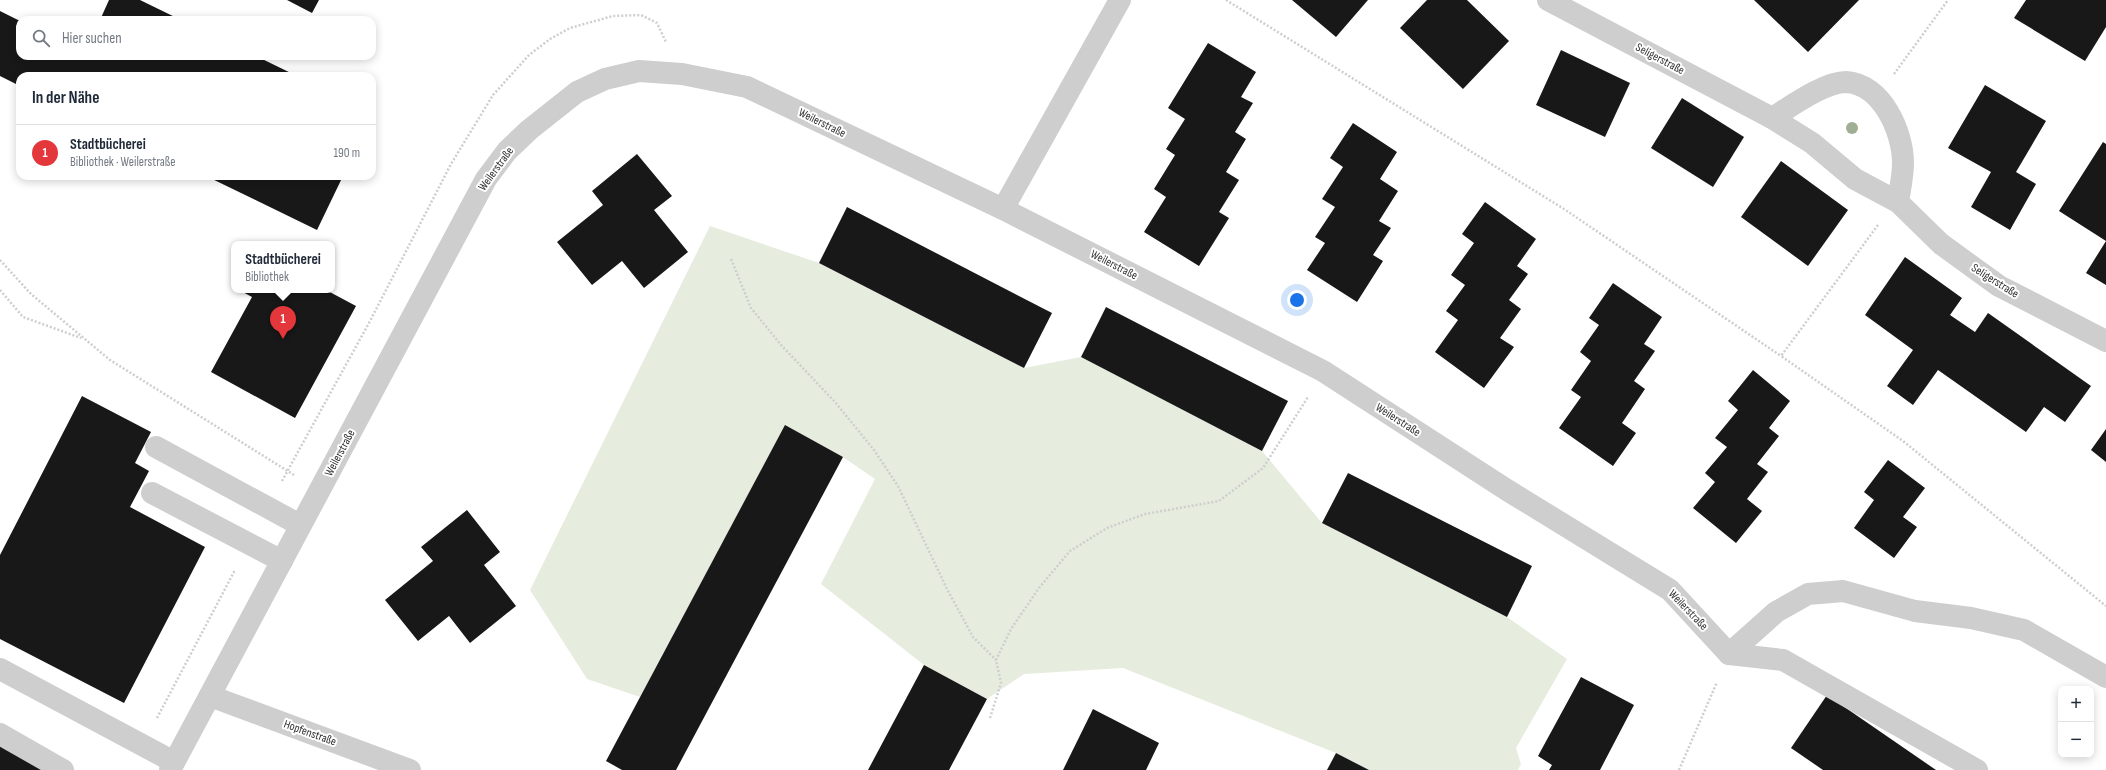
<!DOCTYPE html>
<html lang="de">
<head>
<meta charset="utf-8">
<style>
  body { margin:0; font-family:"Sofia Sans Condensed",sans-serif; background:#f6f6f7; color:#1f2937 }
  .controls { position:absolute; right:12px; bottom:12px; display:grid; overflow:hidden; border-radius:8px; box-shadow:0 2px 10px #0003 }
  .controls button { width:36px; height:36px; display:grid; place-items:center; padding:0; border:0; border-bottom:1px solid #e0e1e3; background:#fff; color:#1f2937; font:20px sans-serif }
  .you { position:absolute; left:1297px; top:300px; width:14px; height:14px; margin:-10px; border:3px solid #fff; border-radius:50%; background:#1a73e8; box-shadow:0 0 0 6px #1a73e833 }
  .badge { display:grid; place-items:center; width:26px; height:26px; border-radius:50%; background:#e3373c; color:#fff; font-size:13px; font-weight:700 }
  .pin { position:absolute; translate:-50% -33px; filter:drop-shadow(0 1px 2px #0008) }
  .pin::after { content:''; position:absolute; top:21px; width:14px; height:12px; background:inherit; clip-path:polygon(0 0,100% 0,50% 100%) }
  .popup { position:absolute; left:231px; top:241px; width:104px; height:52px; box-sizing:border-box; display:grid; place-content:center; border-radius:8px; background:#fff; filter:drop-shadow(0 1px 3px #0005); font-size:13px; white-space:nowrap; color:#747a83 }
  .popup b { font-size:15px; color:#1f2937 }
  .popup::after { content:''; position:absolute; left:50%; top:100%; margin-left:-8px; border:8px solid transparent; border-top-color:#fff }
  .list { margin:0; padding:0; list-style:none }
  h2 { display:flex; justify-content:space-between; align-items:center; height:52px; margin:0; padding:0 16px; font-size:17px }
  h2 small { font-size:13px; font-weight:400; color:#747a83 }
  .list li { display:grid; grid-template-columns:26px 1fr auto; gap:12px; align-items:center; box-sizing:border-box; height:56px; padding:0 16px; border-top:1px solid #e0e1e3 }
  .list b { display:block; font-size:15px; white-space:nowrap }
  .list p { margin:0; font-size:13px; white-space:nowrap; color:#747a83 }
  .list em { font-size:13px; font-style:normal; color:#747a83 }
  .icon { flex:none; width:22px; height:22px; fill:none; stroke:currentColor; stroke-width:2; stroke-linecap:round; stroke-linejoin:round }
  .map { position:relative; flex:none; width:2106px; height:770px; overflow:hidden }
  .search { position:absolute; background:#fff; box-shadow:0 2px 10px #0003; left:16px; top:16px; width:360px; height:44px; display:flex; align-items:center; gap:10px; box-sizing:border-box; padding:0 14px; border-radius:12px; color:#747a83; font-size:15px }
  .panel { position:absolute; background:#fff; box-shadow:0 2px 10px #0003; left:16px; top:72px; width:360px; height:108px; border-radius:12px }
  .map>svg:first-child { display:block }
</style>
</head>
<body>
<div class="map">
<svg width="2106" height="770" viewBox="0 0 2106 770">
  <rect width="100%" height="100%" fill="#fff"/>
  <polygon fill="#e6eddf" points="710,226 819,263 1024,368 1081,357 1262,451 1322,523 1507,617 1567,659 1516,748 1521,764 1518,770 1369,770 1336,753 1123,668 1024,674 987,699 924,665 821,584 875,479 843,457 785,426 640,697 587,679 530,590"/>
  <g fill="#181818">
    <polygon points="109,0 140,0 181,20 100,20"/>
    <polygon points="287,0 319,0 312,13"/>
    <polygon points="1292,0 1368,0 1336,37"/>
    <polygon points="1427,0 1467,0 1509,41 1463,89 1400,28"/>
    <polygon points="1754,0 1859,0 1808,52"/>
    <polygon points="2026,0 2106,0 2106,27 2085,61 2014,18"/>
    <polygon points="0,11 20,21 20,56 256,56 297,76 20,76 20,86 0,76"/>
    <polygon points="1208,43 1256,72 1241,97 1253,103 1235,132 1246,139 1226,172 1239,180 1219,212 1229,218 1199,266 1144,232 1166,197 1154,189 1175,155 1166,149 1185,119 1168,108"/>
    <polygon points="1561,50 1630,83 1605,137 1536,105"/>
    <polygon points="1985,85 2046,121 2016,172 2036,184 2010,230 1971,207 1991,172 1948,148"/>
    <polygon points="1682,98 1744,137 1713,187 1651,148"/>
    <polygon points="1353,123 1397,152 1380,179 1398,191 1379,221 1391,228 1373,255 1383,261 1357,302 1307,270 1325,243 1315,237 1335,207 1322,199 1343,167 1330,158"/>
    <polygon points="2103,142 2106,144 2106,285 2086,273 2106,241 2059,211"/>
    <polygon points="637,154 672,196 654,210 688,252 644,288 622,261 592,285 557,242 603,205 592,191"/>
    <polygon points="1781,161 1848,210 1808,266 1741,217"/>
    <polygon points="206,176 343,176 317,230"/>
    <polygon points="1485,202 1536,239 1517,266 1528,274 1509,300 1521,309 1500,338 1514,347 1484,388 1435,352 1458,320 1446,311 1465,285 1451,275 1474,243 1462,234"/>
    <polygon points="847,207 1052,313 1024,368 819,263"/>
    <polygon points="1905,257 1962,298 1950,315 1975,332 1988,313 2091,386 2065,422 2044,407 2026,432 1938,370 1913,405 1887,386 1913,350 1865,315"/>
    <polygon points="1613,283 1662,317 1644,344 1655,351 1634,381 1645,389 1622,423 1636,433 1613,466 1559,428 1581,397 1571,390 1591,361 1580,352 1599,325 1589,318"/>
    <polygon points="239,290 326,290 356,306 295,418 211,372 252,297"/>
    <polygon points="1106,307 1288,401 1262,451 1081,357"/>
    <polygon points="1753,370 1790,401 1769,428 1779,436 1757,464 1768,472 1747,499 1762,511 1736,543 1693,508 1715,482 1705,473 1727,447 1715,438 1738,410 1728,401"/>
    <polygon points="82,396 151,432 135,463 149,471 130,507 205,547 124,703 0,639 0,555"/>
    <polygon points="785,425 843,457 676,770 622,770 606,761"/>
    <polygon points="2106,429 2106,462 2091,450"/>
    <polygon points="1888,460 1925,488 1903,517 1917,527 1894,558 1854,528 1874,500 1864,492"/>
    <polygon points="1348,473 1532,566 1507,617 1322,523"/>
    <polygon points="467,510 500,552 484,565 516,606 470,643 449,616 418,641 385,600 433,561 421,547"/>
    <polygon points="924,665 987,699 949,770 868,770"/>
    <polygon points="1581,677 1634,705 1600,770 1549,770 1552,765 1538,756"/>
    <polygon points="1827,695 1936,770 1823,770 1791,748"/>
    <polygon points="1093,709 1159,743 1146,770 1063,770"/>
    <polygon points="0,744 48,770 0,770"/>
    <polygon points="1336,753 1369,770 1327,770"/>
  </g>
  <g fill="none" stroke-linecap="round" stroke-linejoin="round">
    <g stroke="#cecece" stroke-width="2.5" stroke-dasharray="2 2" stroke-linecap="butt">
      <polyline points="1226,0 1564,209 1781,356"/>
      <polyline points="1894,74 1948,0"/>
      <polyline points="1878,225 1781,356 1903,441 2106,606"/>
      <polyline points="731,259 751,308 782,346 835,402 874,450 898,486 947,589 973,637 996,660"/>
      <polyline points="0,260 31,294 110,360 294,475"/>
      <polyline points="0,290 23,317 81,338"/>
      <polyline points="282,481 370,321 451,164 493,95 529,55 550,39 570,28 613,16 641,15 657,23 666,42"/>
      <polyline points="157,718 235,570"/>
      <polyline points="990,718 1001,683 996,660 1011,629 1039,588 1070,551 1107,528 1145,514 1219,501 1263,468 1308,397"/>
      <polyline points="1679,770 1717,682"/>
    </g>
    <g stroke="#cecece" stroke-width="22">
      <polyline points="1548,0 1772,118"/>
      <path d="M1898,202C1900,189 1903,176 1903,163C1903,132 1882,84 1846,82C1824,82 1790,107 1772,118L1812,143L1855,179L1898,202L1941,244L1999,286L2106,341"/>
      <polyline points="1003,209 1120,0"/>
      <polyline points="156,447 300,525"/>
      <polyline points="152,493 282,561"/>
      <polyline points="1729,654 1776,612 1808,594 1843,591 1915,611 1971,618 2024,630 2106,677"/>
      <polyline points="1729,654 1783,660 1977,770"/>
      <polyline points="0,669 174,762"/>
      <polyline points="210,696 410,770"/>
      <polyline points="0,734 63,770"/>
      <polyline points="170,770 486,179 507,151 529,130 577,92 605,79 639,71 682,74 747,87 1003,209 1323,371 1507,490 1670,590 1729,654"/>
    </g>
  </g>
  <circle fill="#9fae95" cx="1852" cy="128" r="6"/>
  <g text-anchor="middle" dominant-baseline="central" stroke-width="4" stroke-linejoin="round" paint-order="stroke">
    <g font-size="12" fill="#313131" stroke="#fff">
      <text transform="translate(1660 59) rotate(28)">Seligerstraße</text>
      <text transform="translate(822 123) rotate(26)">Weilerstraße</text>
      <text transform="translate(496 169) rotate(-54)">Weilerstraße</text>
      <text transform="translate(1114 265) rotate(27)">Weilerstraße</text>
      <text transform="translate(1995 281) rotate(32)">Seligerstraße</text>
      <text transform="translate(1398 420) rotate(33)">Weilerstraße</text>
      <text transform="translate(340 453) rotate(-62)">Weilerstraße</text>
      <text transform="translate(1688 610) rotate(46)">Weilerstraße</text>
      <text transform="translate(310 733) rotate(20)">Hopfenstraße</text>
    </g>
  </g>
</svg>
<div class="controls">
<button>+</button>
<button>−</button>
</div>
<div class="you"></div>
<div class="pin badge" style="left:283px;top:339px">1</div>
<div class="popup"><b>Stadtbücherei</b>Bibliothek</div>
<div class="search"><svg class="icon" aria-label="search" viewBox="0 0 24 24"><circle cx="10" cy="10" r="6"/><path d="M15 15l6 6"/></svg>Hier suchen</div>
<section class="panel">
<h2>In der Nähe<small></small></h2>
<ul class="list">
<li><span class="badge">1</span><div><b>Stadtbücherei</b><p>Bibliothek · Weilerstraße</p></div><em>190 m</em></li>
</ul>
</section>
</div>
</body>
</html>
